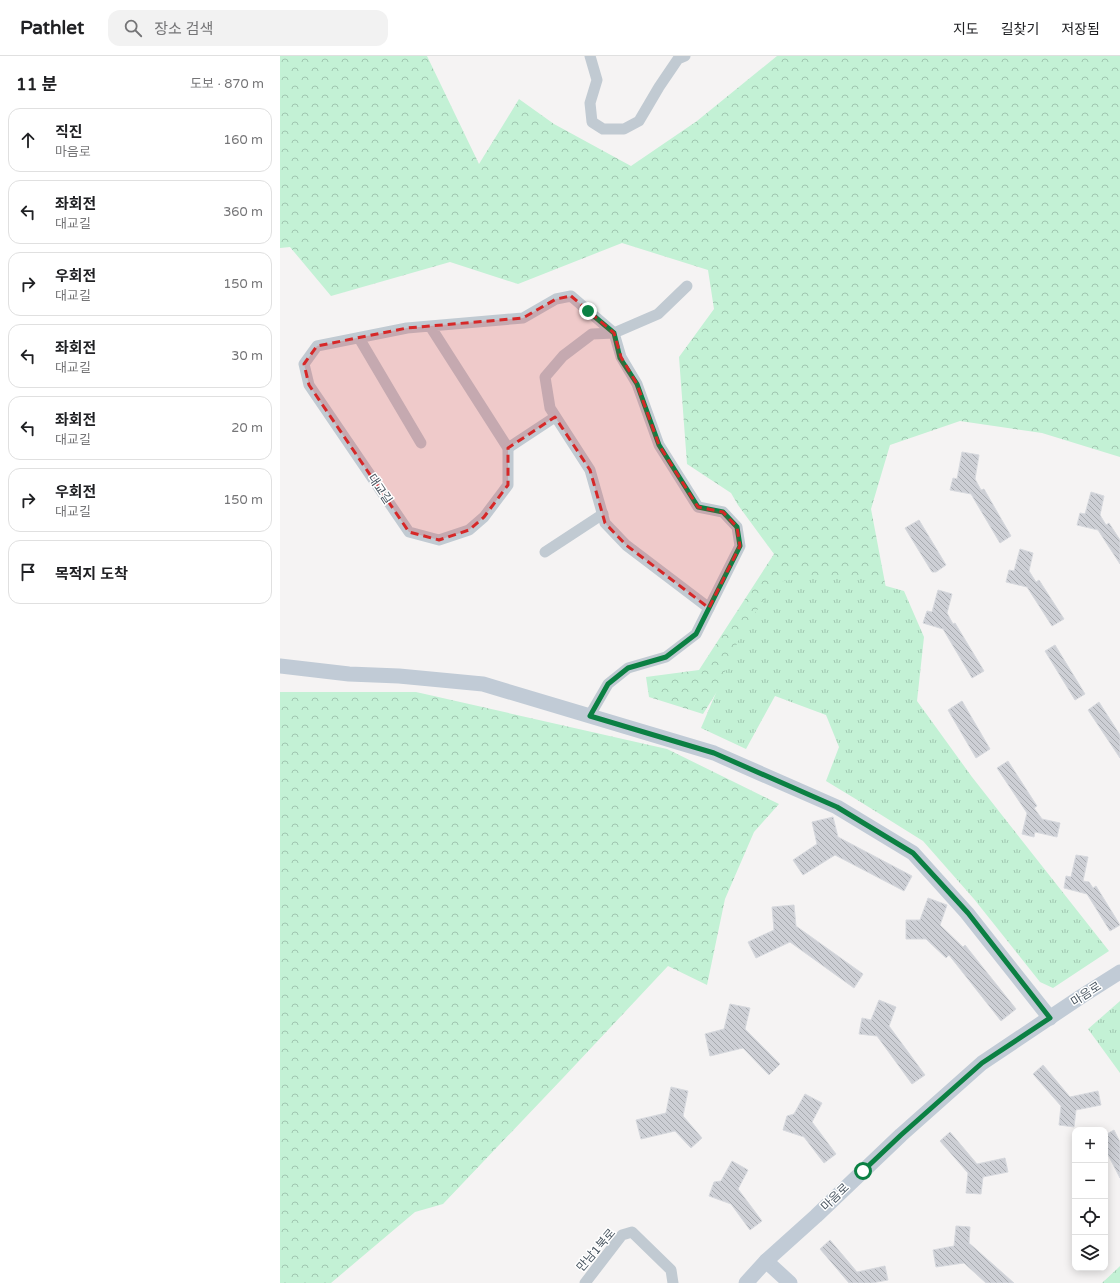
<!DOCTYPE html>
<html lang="ko">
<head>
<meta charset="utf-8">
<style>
  body { margin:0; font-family:"Varela Round","Noto Sans KR",sans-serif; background:#f2f2f2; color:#202124 }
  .controls { position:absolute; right:12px; bottom:12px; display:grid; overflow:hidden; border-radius:8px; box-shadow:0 2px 10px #0003 }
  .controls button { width:36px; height:36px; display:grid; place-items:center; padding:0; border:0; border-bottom:1px solid #e0e0e0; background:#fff; color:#202124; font:20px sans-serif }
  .stop { position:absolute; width:12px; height:12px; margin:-9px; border:3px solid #0b8043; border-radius:50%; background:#fff }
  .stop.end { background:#0b8043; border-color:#fff; box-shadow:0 1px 4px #0008 }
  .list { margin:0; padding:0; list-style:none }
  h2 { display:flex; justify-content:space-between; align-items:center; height:52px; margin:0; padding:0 16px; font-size:17px }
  h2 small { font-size:13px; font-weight:400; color:#757577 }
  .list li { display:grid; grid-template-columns:26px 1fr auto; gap:12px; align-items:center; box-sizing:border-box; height:64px; margin:0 8px 8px; padding:0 8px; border:1px solid #e0e0e0; border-radius:12px }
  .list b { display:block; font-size:15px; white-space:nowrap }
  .list p { margin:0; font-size:13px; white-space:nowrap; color:#757577 }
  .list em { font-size:13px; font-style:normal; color:#757577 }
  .icon { flex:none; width:22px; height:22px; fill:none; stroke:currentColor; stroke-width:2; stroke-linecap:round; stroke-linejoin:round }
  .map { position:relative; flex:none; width:840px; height:1227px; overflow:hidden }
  header { display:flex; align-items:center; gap:24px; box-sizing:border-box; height:56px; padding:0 20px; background:#fff; border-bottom:1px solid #e0e0e0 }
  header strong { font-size:19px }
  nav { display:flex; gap:22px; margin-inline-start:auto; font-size:14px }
  .search { width:280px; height:36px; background:#f2f2f2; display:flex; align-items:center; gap:10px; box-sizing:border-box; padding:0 14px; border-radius:12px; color:#757577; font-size:15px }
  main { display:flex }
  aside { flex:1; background:#fff }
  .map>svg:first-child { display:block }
</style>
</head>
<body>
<header>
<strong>Pathlet</strong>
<div class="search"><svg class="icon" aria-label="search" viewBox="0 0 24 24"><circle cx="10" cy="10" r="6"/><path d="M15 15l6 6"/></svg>장소 검색</div>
<nav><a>지도</a><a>길찾기</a><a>저장됨</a></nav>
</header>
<main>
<aside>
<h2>11 분<small>도보 · 870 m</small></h2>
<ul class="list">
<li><svg class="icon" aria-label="ahead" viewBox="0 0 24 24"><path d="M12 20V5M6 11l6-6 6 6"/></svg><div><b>직진</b><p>마음로</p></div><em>160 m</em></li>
<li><svg class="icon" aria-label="left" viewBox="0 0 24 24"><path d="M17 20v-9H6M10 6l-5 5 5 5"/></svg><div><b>좌회전</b><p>대교길</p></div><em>360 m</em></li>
<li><svg class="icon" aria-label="right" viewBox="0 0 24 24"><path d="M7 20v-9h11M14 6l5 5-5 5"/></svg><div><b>우회전</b><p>대교길</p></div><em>150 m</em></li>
<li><svg class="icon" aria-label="left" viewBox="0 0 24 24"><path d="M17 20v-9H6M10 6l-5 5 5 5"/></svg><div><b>좌회전</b><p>대교길</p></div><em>30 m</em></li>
<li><svg class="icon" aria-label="left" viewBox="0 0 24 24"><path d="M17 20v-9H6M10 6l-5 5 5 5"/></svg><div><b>좌회전</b><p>대교길</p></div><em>20 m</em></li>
<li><svg class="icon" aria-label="right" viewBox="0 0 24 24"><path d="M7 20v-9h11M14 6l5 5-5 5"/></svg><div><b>우회전</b><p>대교길</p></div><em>150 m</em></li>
<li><svg class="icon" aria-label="arrive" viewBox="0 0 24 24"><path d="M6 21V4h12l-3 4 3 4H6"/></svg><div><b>목적지 도착</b></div></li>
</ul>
</aside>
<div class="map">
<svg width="840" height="1227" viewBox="0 0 840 1227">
  <defs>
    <pattern id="forest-crowns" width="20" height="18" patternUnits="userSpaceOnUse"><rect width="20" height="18" fill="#c3f1d5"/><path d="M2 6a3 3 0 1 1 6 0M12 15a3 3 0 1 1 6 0" fill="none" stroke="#a0c6b0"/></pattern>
    <pattern id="park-tufts" width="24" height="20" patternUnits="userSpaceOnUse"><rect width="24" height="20" fill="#c3f1d5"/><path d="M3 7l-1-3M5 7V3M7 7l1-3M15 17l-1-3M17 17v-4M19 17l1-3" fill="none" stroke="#a0c6b0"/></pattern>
    <pattern id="building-back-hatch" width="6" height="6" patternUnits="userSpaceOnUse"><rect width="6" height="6" fill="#cdcfd5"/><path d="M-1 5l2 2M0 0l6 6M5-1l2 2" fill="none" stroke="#a8abb0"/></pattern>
  </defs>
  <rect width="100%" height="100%" fill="#f5f3f3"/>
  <g fill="url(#forest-crowns)">
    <polygon points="0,0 147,0 199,108 239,43 274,68 351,110 417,65 497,0 840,0 840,401 762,377 680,365 610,389 591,453 609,548 486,557 423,658 369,641 366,621 419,614 494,498 458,449 451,437 407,408 399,301 434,253 428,214 342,187 238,228 170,206 51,240 10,191 0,192"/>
    <polygon points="0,636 136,636 387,693 499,748 474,776 445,843 427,929 388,910 282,1023 163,1148 135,1156 51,1227 0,1227"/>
  </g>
  <g fill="url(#park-tufts)">
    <polygon points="534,519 574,521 624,535 644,581 637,645 692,721 829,895 773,932 760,926 694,843 643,785 579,745 546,725 559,691 546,659 495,640 466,693 421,672 464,571 499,526"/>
    <polygon points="840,945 840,1017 808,973"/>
    <polygon points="840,1210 840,1227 822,1227 839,1211"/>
  </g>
  <g fill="url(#building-back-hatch)" stroke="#d7d9de">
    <polygon points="682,396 699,399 695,423 701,434 704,433 731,480 720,487 691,438 670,434 673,422 677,423"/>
    <polygon points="811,436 824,440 820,459 826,469 829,467 840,484 840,508 818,474 797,469 800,457 805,458"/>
    <polygon points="639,464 666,509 656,516 652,516 625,472"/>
    <polygon points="740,493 753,497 749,515 756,526 759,524 784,563 772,570 747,531 726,526 729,514 734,515"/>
    <polygon points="658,534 672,538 667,557 673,568 675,567 704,615 692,622 663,573 643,567 647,555 652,556"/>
    <polygon points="775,589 805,638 795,644 765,595"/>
    <polygon points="682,645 710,693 696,702 668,654"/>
    <polygon points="819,646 840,679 840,702 808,654"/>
    <polygon points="728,705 757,750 754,752 762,763 780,767 777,781 755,776 754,781 742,778 747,757 717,712"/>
    <polygon points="553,761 558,781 632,820 624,835 555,799 523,819 513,804 537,788 532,766"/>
    <polygon points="796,799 808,801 803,825 809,826 813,832 816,830 840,869 830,875 807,838 784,832 786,820 791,821"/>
    <polygon points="648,842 667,849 660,869 683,891 685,889 736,953 721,965 669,899 666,902 646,883 626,883 626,864 640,864"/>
    <polygon points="514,849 516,870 583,918 574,932 510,886 476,902 468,886 494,874 492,851"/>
    <polygon points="599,944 616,951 609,970 645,1019 632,1028 597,980 579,978 582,962 591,964"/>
    <polygon points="450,948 470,952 465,973 500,1008 489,1019 463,992 430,1000 425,978 444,973"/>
    <polygon points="763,1009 790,1041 818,1035 821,1049 796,1054 794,1071 779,1069 781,1050 753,1018"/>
    <polygon points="391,1031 408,1035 403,1060 422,1082 411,1092 395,1075 361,1083 356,1064 386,1057"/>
    <polygon points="525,1038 542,1047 532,1066 556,1098 544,1107 524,1081 503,1074 507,1060 514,1058"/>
    <polygon points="834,1074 840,1086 840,1122 825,1093 825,1079"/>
    <polygon points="670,1076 697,1108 725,1102 728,1116 703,1121 701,1138 686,1137 688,1117 660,1085"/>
    <polygon points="452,1105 468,1114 458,1133 482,1165 470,1174 451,1148 429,1140 434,1126 441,1125"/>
    <polygon points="676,1170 690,1171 689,1187 734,1227 706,1227 684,1207 656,1211 653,1194 674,1190"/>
    <polygon points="550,1184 577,1216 605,1210 608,1224 592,1227 569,1227 540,1193"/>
  </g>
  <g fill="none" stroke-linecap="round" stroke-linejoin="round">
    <g stroke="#c1cad2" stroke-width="11">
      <polyline points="310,0 317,24 310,47 312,66 323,73 344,73 359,65 379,31 398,3 405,0"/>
      <polyline points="407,230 378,258 334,277 312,278 283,300 265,321 270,352 310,414 325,467 346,489 429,552"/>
      <polyline points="150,270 228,392 228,429 204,461 189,474 159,484 129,476 29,329 24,308 37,290 127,272 243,262 276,243 291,240 334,277 341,301 357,328 379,389 418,451 443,456 457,471 460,490 416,578 386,601 348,612 328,628 310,659"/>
      <polyline points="79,282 141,387"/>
      <polyline points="228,392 275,361"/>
      <polyline points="265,496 323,458"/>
      <polyline points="305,1227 342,1179 352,1176 391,1214 393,1227"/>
    </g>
    <g stroke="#c1cbd6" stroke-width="15">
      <polyline points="0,610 69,618 119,620 203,628 434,697 557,751 633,797 687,857 770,962"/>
      <polyline points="486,1205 510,1227"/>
      <polyline points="466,1227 486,1205 536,1160 621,1079 702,1007 802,940 840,916"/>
    </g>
  </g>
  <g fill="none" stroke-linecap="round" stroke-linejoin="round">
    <polyline stroke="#0b8043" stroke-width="5" points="308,255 334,277 340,302 357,328 379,389 418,451 443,456 457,471 460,490 416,578 386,601 348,612 328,628 310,660 434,697 557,751 633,797 688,857 770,962 702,1007 621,1079 583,1115"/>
  </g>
  <path fill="#d62828" fill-opacity="0.2" stroke="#d62828" stroke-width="3" stroke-dasharray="8 5" stroke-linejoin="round" d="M291,240L334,277L341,301L357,328L379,389L418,451L443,456L457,471L460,490L429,552L346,489L325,467L310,414L275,361L228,392V429L204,461L189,474L159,484L129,476L29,329L24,308L37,290L127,272L243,262L276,243Z"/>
  <g text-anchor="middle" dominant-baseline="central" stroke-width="3" stroke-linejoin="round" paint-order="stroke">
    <g font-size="12" fill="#4a5661" stroke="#fff">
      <text transform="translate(100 433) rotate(56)">대교길</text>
      <text transform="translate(806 938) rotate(-33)">마음로</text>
      <text transform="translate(555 1141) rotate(-44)">마음로</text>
      <text transform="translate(316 1194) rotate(-49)">만남1북로</text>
    </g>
  </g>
</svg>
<div class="controls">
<button>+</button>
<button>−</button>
<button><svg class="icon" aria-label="locate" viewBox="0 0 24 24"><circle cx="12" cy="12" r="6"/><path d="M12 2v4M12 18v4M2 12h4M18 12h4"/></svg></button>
<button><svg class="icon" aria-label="layers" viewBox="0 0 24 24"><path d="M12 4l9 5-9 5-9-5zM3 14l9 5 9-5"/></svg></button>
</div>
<div class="stop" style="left:583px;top:1115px"></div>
<div class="stop end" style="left:308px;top:255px"></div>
</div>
</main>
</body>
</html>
